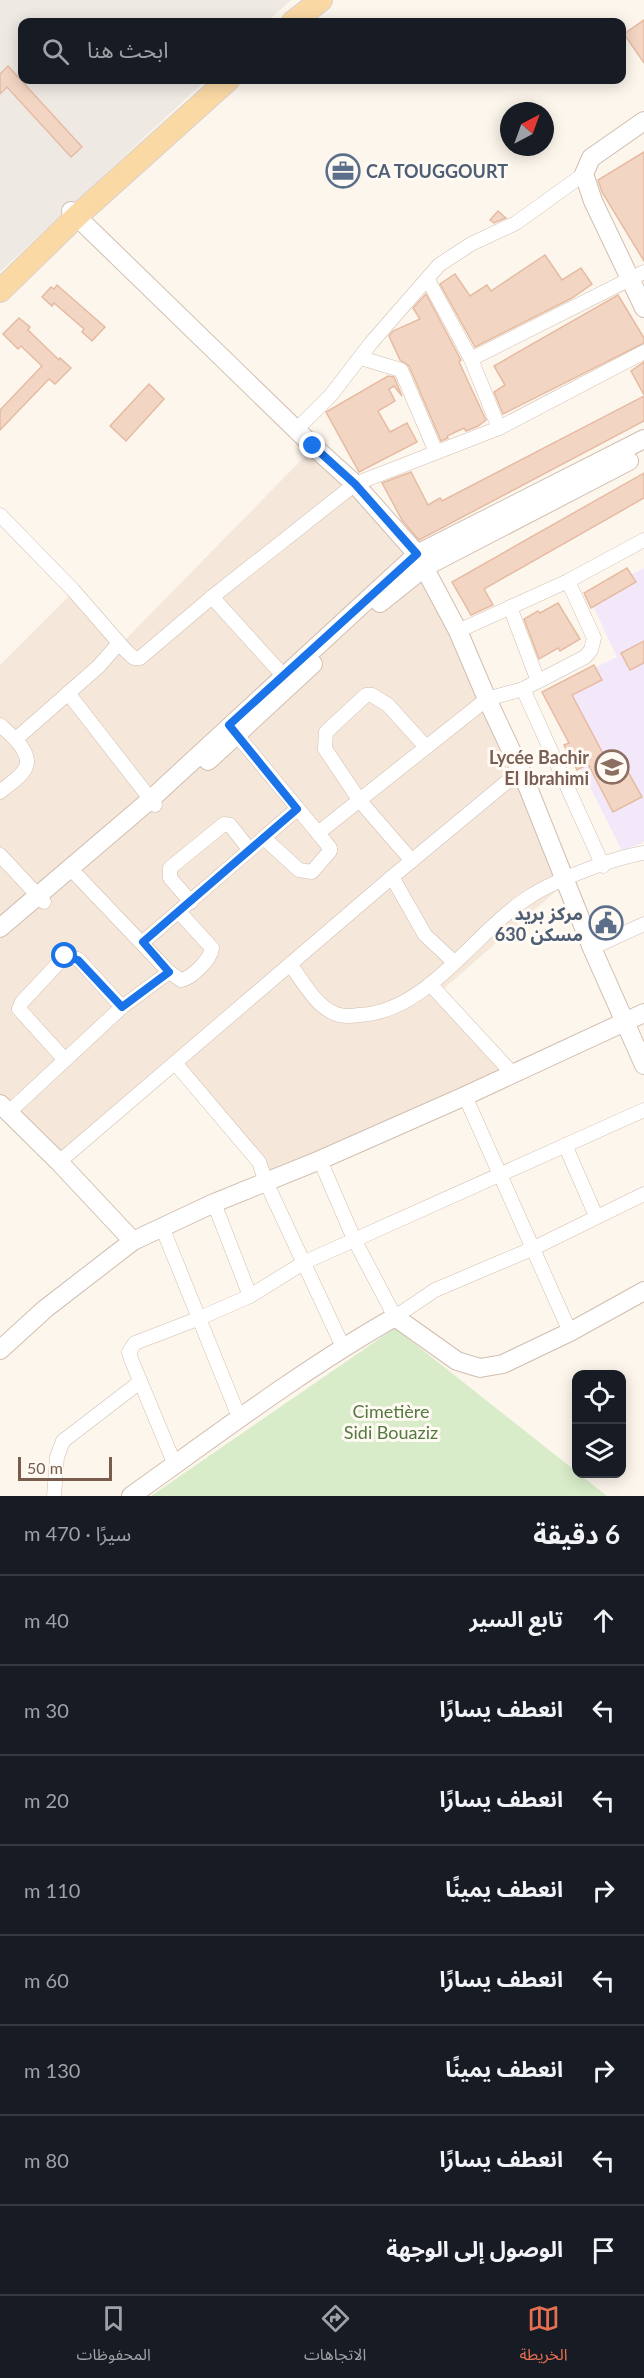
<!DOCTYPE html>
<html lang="ar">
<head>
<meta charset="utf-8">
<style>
  body { margin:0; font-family:Lato,"Noto Sans Arabic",sans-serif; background:#242831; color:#f1f3f6; direction:rtl }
  .controls { position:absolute; right:18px; bottom:18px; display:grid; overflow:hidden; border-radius:12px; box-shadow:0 3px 15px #0003 }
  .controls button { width:54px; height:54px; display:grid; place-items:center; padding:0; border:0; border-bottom:2px solid #363941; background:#171b24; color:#f1f3f6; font:30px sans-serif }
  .compass { position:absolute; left:500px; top:102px; width:54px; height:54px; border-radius:50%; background:#171b24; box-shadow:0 3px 15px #0003; rotate:41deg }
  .scale { position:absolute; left:18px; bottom:15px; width:94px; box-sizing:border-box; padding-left:6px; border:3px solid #7a5c4d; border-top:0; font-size:16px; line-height:21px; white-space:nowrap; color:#7a5c4d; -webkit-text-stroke:4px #fffaf3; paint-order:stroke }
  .stop { position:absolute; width:18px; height:18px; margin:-14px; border:4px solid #1a73e8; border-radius:50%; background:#fff }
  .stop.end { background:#1a73e8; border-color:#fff; box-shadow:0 2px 6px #0008 }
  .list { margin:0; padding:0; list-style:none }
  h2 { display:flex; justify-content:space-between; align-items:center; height:78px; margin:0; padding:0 24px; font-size:26px }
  h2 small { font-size:20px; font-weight:400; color:#9ea1a6 }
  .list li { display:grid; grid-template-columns:39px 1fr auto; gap:18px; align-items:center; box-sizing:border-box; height:90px; padding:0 24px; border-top:2px solid #363941 }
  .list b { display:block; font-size:22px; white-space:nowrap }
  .list em { font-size:20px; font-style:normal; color:#9ea1a6 }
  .icon { flex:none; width:33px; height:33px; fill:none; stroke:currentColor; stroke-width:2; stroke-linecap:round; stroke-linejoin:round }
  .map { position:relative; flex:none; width:644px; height:1496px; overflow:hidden; direction:ltr }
  .search { position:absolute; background:#171b24; box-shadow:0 3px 15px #0003; left:18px; right:18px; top:18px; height:66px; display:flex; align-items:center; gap:15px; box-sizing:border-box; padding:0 21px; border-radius:12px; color:#9ea1a6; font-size:22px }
  .sheet { height:798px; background:#171b24 }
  nav { display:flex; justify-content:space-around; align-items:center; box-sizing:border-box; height:84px; border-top:2px solid #363941; background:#171b24; font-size:16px; color:#9ea1a6 }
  nav a { display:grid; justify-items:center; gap:3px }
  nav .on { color:#e76f51 }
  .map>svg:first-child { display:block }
</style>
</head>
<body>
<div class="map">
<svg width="644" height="1496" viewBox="0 0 644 1496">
  <rect width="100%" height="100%" fill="#fdf6ec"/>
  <polygon fill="#f5e8da" points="312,449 416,557 562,886 441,991 514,1070 262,1183 256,1159 171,1062 56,1158 0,1101 0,665 72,593 122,643"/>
  <polygon fill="#efe9e4" points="0,0 291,0 267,22 22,22 22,80 206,80 0,272"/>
  <polygon fill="#f3e8fa" points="644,568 644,842 622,851 543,693 617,657 588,595"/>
  <polygon fill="#d8ecc9" points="395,1328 607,1496 151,1496"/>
  <g fill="#f3d5c3" stroke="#e6bba3" stroke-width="1.5">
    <polygon points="644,20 644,63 624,34"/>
    <polygon points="8,66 82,147 71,157 7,87 0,94 0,74"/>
    <polygon points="644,152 644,261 602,192 598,180"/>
    <polygon points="498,211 506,218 494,223 490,220"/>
    <polygon points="545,255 562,280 581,268 592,284 572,298 475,347 440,284 455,274 470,296 487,285 491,291"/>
    <polygon points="57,285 105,327 92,341 82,332 84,329 54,303 52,306 42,297 51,287 54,289"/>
    <polygon points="426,294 461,360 459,362 486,420 478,426 466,431 464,428 447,436 448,438 441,441 409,366 400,360 389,336 393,331 420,319 413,308"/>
    <polygon points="618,295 644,338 644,343 503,414 494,392 505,385 494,366"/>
    <polygon points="19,318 30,327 28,330 59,360 60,358 71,368 55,384 49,379 0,430 0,410 42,366 21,346 18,349 3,334"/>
    <polygon points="644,362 644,395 631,371"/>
    <polygon points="388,376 394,377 402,396 394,386 389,389 395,401 378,411 390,432 407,423 417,442 359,472 326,412"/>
    <polygon points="149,384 164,399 126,441 110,426"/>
    <polygon points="644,396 644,421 419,540 402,520 382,483 411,472 428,505 440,498 442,501"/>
    <polygon points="644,473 644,498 484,589 493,605 471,615 452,582"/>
    <polygon points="627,568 636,582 591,608 584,593"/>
    <polygon points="558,603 580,639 560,651 558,648 539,659 524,619 538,611 540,613"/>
    <polygon points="644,641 644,663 630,670 621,653"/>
    <polygon points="594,665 602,680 572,695 607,761 610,760 618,775 627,770 642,797 613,812 588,764 577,770 564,745 569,743 542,692"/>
  </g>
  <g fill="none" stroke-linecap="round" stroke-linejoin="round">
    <g stroke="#d1beb0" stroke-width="15">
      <g id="minor">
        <polyline points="428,280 471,359 499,428"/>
        <polyline points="361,358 401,370 436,452"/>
        <polyline points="471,359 644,272"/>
        <polyline points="296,430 331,395 371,343 439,265 471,244 516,223 584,174"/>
        <polyline points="0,515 73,590 127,652 134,658 140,658 212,597 355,484 499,428 644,352"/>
        <polyline points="212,597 290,683"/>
        <polyline points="510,607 538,681"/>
        <polyline points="458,631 568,581 644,540"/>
        <polyline points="523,689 603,866"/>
        <polyline points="68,693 155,805"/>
        <path d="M0,725C10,734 34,753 25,769C20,778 8,785 0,792"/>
        <polyline points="232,729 318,833 330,848 330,851 312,872 299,870 264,838"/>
        <polyline points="16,739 99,666 119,643"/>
        <polyline points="318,833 487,699 523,689 585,657 591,650 594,638 568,581"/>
        <polyline points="0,855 44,902"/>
        <polyline points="412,861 360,801 325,749 326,732 366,695 372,695 388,705 426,747"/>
        <path d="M70,868L169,972L181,980C192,978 211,959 212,948L180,913"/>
        <polyline points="392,877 425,935 454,962"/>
        <polyline points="191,902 170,878 170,868 224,824 230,825 249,849"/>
        <polyline points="143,942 297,809"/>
        <polyline points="592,948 644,924"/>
        <path d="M290,964C302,980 316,1007 336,1014C343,1017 352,1016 359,1015C428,1012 474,932 529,897C555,880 613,858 644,853"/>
        <polyline points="430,984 512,1073"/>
        <polyline points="65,1060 19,1009 22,1002 65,956 78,959 122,1007"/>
        <polyline points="175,1063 259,1162 266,1182 343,1347"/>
        <polyline points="465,1096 570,1332"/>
        <polyline points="8,1113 122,1007 169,972"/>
        <polyline points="565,1145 596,1216"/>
        <polyline points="320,1160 354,1239 395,1317 435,1290 534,1248 644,1194"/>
        <polyline points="59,1162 392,877 520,771"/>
        <polyline points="214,1203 250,1296"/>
        <polyline points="162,1227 239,1417"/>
        <polyline points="175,1465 131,1359 129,1352 135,1343 200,1318 250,1296 305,1262 644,1110"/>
        <polyline points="54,1496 57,1457 63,1441 140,1382"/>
      </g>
    </g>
    <g stroke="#d1beb0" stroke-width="20">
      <g id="tertiary">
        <polyline points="644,121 591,158 584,174 593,201 644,308"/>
        <polyline points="71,211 313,446 355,484 417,554 458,631 487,699 525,780 592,948 644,1065"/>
        <polyline points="380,603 425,567 629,461"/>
        <polyline points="208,761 313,664"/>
        <polyline points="0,928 150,800 417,554 644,439"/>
        <polyline points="0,1104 59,1162 133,1241"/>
        <polyline points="0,1350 45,1309 133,1241 214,1203 320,1160 465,1096 644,1013"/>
        <path d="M131,1496C218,1434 302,1370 395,1317L457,1361L480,1368L503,1364L570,1332L644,1291"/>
      </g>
    </g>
    <g stroke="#dad1cd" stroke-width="24">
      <g id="primary">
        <polyline points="293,22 321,0"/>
        <polyline points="0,291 77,216 228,80"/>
      </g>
    </g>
    <use href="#minor" stroke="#fff" stroke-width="14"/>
    <use href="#tertiary" stroke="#fff" stroke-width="18"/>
    <use href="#primary" stroke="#fbd9a5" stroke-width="22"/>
  </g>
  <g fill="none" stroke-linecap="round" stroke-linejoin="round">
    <polyline stroke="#1a73e8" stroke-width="8" points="65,956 78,960 122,1007 169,972 143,942 297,809 229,725 417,554 355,484 313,446"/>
  </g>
  <defs>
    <g id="office-ring" transform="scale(1.725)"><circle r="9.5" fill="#fffaf3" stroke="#5c6f8a" stroke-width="1.5"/><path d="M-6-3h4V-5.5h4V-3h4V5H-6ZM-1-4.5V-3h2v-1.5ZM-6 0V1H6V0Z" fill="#5c6f8a"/></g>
    <g id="school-ring" transform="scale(1.725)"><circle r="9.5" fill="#fffaf3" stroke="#8d6e63" stroke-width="1.5"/><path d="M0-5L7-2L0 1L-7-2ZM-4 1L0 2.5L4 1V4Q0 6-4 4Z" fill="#8d6e63"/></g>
    <g id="civic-ring" transform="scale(1.725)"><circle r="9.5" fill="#fffaf3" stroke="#5c6f8a" stroke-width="1.5"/><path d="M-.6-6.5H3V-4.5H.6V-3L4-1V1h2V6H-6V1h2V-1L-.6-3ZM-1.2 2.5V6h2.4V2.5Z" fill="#5c6f8a"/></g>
  </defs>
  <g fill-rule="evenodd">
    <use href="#office-ring" x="343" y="171"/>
    <use href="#school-ring" x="612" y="767"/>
    <use href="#civic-ring" x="606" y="923"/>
  </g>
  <g text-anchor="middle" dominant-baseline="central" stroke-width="6" stroke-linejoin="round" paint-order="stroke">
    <g font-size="18" font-weight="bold" fill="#4e5e75" stroke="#fffaf3" text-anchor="start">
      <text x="366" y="171">CA TOUGGOURT</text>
      <text x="583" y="913" text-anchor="end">مركز بريد<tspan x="583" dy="21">630 مسكن</tspan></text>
    </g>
    <g font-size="18" font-weight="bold" fill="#785e54" stroke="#fffaf3" text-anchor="end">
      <text x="589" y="757">Lycée Bachir<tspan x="589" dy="21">El Ibrahimi</tspan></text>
    </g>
    <g font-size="18" fill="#537a41" stroke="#fffaf3">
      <text x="391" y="1411">Cimetière<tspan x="391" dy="21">Sidi Bouaziz</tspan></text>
    </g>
  </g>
</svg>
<div class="controls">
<button><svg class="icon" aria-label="locate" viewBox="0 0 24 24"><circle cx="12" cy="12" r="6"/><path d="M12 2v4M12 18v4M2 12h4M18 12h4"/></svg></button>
<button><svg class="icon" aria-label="layers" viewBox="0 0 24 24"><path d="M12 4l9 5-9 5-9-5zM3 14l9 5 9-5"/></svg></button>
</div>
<svg class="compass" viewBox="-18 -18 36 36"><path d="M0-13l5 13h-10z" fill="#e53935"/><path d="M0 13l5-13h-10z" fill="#9ea1a6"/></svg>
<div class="scale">50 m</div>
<div class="stop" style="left:65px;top:956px"></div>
<div class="stop end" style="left:313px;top:446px"></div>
<div class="search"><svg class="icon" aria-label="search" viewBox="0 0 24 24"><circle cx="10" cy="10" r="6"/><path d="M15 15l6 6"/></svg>ابحث هنا</div>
</div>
<section class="sheet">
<h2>6 دقيقة<small>سيرًا · 470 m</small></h2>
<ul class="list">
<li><svg class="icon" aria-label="ahead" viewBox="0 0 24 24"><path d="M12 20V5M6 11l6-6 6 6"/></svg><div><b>تابع السير</b></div><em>40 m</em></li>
<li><svg class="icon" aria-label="left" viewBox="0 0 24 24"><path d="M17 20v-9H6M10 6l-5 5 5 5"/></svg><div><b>انعطف يسارًا</b></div><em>30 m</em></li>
<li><svg class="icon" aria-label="left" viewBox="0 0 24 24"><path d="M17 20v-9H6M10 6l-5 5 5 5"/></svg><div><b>انعطف يسارًا</b></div><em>20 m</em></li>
<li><svg class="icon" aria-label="right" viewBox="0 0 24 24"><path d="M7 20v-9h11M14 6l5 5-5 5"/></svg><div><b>انعطف يمينًا</b></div><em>110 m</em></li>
<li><svg class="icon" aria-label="left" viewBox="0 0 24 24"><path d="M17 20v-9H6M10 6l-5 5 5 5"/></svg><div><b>انعطف يسارًا</b></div><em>60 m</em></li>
<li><svg class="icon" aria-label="right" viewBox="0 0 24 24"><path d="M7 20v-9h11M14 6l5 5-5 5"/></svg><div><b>انعطف يمينًا</b></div><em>130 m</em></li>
<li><svg class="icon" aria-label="left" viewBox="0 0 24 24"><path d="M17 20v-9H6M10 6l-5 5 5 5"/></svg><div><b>انعطف يسارًا</b></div><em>80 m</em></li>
<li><svg class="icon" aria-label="arrive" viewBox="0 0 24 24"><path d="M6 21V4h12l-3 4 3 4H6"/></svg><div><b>الوصول إلى الوجهة</b></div></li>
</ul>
</section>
<nav>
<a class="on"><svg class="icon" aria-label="map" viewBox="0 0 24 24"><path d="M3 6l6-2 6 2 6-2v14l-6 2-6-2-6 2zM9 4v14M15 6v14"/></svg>الخريطة</a>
<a><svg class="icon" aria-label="directions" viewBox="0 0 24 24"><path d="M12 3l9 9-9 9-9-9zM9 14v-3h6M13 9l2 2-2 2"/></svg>الاتجاهات</a>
<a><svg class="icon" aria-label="saved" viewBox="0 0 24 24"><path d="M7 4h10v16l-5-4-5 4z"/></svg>المحفوظات</a>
</nav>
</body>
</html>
